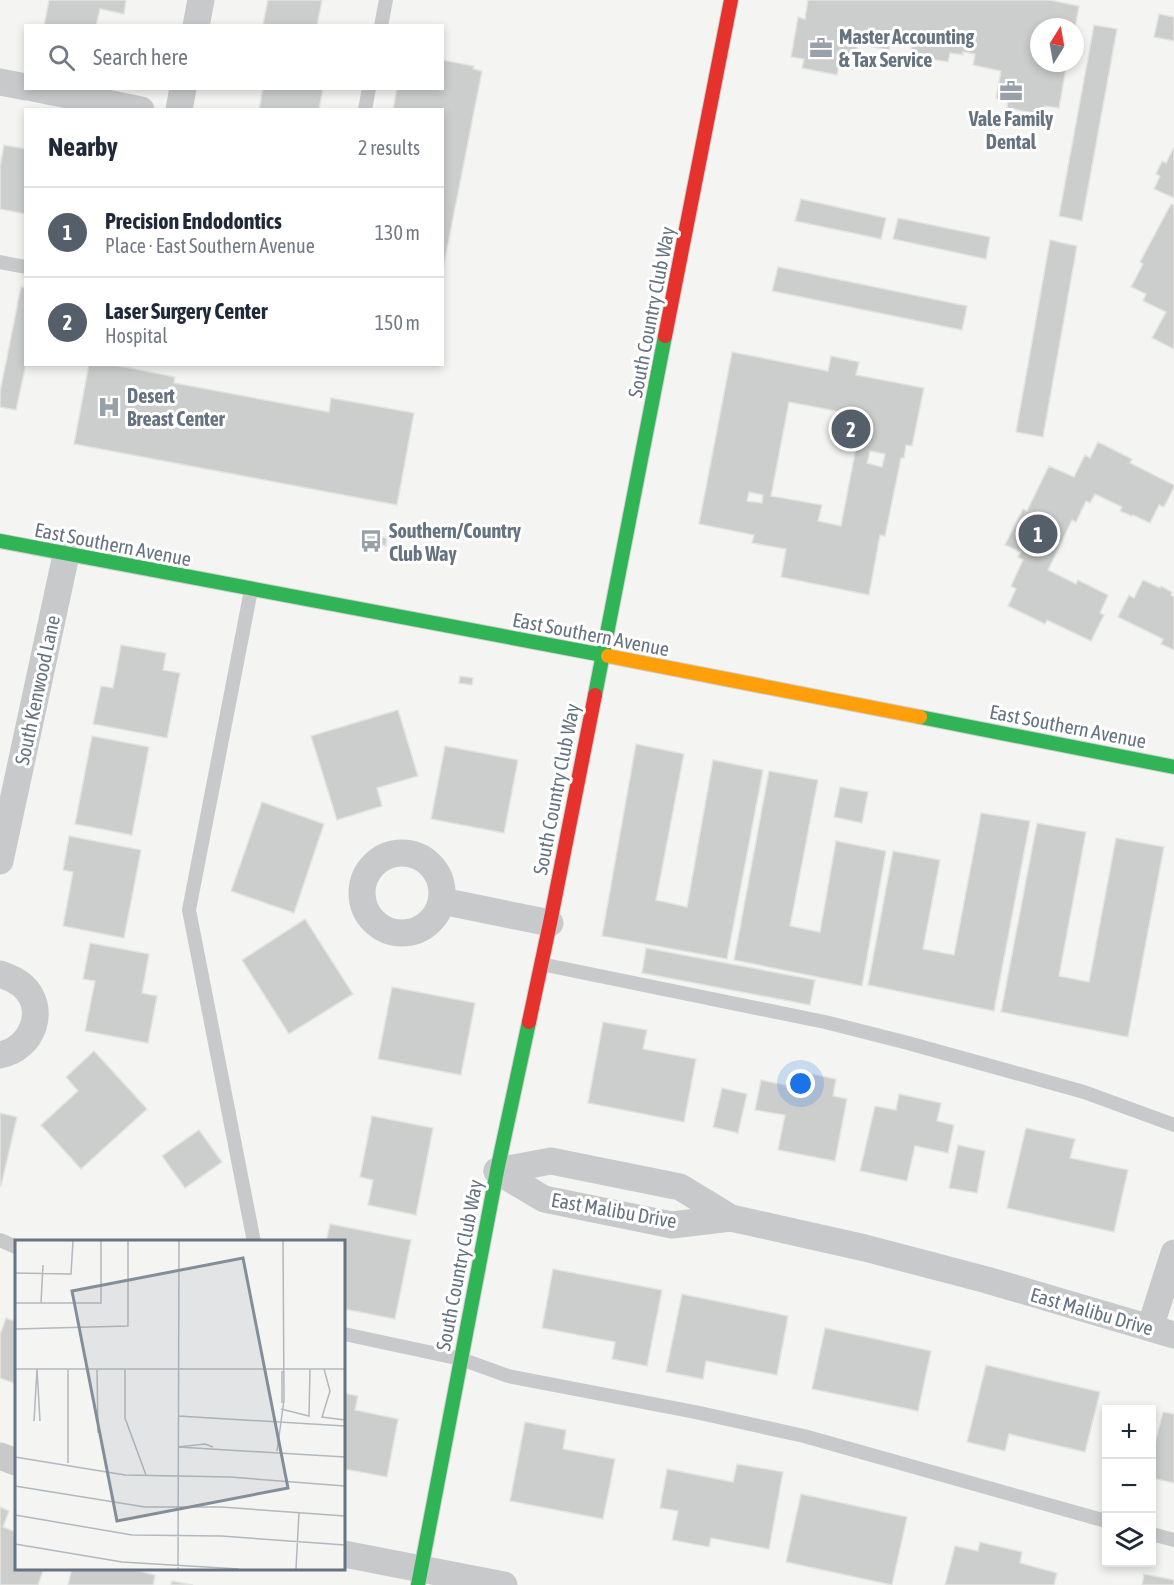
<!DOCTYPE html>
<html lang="en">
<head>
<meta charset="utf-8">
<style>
  body { margin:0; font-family:"Asap Condensed",sans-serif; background:#f2f2f3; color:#1f2937 }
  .controls { position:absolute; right:18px; bottom:18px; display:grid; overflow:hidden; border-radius:0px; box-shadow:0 3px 9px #0003 }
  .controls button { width:54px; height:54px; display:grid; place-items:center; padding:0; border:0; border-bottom:2px solid #e0e1e3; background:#fff; color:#1f2937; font:30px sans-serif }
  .compass { position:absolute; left:1030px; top:18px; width:54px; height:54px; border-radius:50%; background:#fff; box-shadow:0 3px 9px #0003; rotate:11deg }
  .you { position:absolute; left:801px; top:1084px; width:21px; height:21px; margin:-15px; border:4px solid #fff; border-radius:50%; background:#1a73e8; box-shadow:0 0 0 9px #1a73e833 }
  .badge { display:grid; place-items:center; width:39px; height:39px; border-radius:50%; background:#555f6a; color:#fff; font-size:20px; font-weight:700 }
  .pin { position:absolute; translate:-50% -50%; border:3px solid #fff; box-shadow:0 2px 6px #0006 }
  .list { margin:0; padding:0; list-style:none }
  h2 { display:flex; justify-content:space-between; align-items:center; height:78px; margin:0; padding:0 24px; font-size:26px }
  h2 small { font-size:20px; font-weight:400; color:#747a83 }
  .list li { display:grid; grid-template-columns:39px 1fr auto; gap:18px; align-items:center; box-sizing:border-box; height:90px; padding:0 24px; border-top:2px solid #e0e1e3 }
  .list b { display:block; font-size:22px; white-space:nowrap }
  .list p { margin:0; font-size:20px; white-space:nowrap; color:#747a83 }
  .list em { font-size:20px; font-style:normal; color:#747a83 }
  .icon { flex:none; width:33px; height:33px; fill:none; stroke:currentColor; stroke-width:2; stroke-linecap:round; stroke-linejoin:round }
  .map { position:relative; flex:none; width:1174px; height:1585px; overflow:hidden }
  .search { position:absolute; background:#fff; box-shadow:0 3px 9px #0003; left:24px; top:24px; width:420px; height:66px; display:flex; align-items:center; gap:15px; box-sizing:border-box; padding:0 21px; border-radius:0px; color:#747a83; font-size:22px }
  .panel { position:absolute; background:#fff; box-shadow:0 3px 9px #0003; left:24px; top:108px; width:420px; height:258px; border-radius:0px }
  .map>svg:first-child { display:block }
</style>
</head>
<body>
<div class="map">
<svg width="1174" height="1585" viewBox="0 0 1174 1585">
  <rect width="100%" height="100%" fill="#f4f4f2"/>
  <g fill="#cccdcd" stroke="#e3e3e2" stroke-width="1.5" fill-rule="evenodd">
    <polygon points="49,0 126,0 124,14 100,9 96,26 44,26"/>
    <polygon points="268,0 322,0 317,26 274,26 263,24"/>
    <polygon points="808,0 1049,0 1079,6 1075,28 1075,27 1039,27 1039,63 1061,63 1061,67 1066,68 1059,108 1045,106 1044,115 1007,108 1008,101 996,98 1001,71 973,65 975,54 963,52 963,55 950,53 948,62 910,55 912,46 898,44 899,40 891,39 889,50 858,44 853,69 839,66 837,75 802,68 804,59 791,57 798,17 805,19"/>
    <polygon points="1159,14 1174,17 1174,41 1154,37"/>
    <polygon points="1094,25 1117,29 1082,221 1059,216"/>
    <polygon points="442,60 474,66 473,69 482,71 442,274 442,110 393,110 397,88 442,88"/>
    <polygon points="263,88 323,88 319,110 259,110"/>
    <polygon points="4,145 26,149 26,214 0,209 0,167"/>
    <polygon points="1174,147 1174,198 1154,189 1160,176 1156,174 1162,161 1166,163"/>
    <polygon points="801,199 886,218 881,239 795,221"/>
    <polygon points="1171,204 1174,206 1174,349 1152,338 1166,312 1143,301 1146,294 1131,287 1143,264 1140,262"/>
    <polygon points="898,218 990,237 986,259 893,239"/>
    <polygon points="1050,240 1077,246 1043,437 1016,432"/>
    <polygon points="778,267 967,306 962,330 772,291"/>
    <polygon points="21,287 26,288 26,364 16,410 0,407 0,392"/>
    <path d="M732,352L828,371L831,356L859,362L856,375L924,388L912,446L906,445L904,458H901L885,536L880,535L869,595L781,577L786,549L752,543L754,535L699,524ZM789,402L862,416L841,526L818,521L822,505L771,496ZM870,451L885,454L882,467L867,463ZM749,492L763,495L762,503L747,501Z"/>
    <polygon points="89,364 110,364 175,377 174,383 329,412 331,398 414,413 397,505 74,444"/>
    <polygon points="1098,442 1132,459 1130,463 1174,485 1174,487 1164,507 1159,505 1150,523 1133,515 1132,516 1120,511 1122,507 1095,494 1090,503 1086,501 1076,522 1072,520 1048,570 1076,584 1078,580 1108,595 1100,613 1104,615 1091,641 1047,620 1045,624 1008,606 1016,589 1011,586 1023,560 1018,557 1021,552 1005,545 1023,509 1027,511 1049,466 1074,477 1085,455 1090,458"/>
    <polygon points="362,533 387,538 386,546 360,542"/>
    <polygon points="1143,580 1160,588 1161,586 1172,592 1171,595 1174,597 1174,650 1161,644 1163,639 1118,617 1129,595 1134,598"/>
    <polygon points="121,645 166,653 163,670 180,673 167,738 93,724 101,686 113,688"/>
    <polygon points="460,676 473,678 472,685 459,683"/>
    <polygon points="398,710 418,776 377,788 382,806 337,820 311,736"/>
    <polygon points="92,736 149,747 132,835 75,824"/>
    <polygon points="636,744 684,754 656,900 687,907 713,760 763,770 727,959 602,936"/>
    <polygon points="445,746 518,760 504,833 431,819"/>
    <polygon points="769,771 818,780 790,926 820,932 836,841 886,851 862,986 734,960"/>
    <polygon points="840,787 868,792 862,823 834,817"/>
    <polygon points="262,802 324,824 294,913 231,891"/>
    <polygon points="981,813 1030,821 994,1011 868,985 893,851 940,860 923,949 954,955"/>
    <polygon points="1037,823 1086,832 1059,976 1089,982 1116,838 1164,847 1128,1037 1001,1012"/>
    <polygon points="69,836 141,850 124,938 63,926 73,872 63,870"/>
    <polygon points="305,919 353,994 289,1034 242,960"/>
    <polygon points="90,943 149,954 142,993 157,996 148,1043 85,1031 95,981 83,979"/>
    <polygon points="646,948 815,980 810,1005 642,973"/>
    <polygon points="392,987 475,1003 461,1075 378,1059"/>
    <polygon points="603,1022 647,1030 643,1049 696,1059 684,1122 588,1103"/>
    <polygon points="94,1051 147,1109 81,1169 41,1125 78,1091 66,1077"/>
    <polygon points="797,1071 836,1079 833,1096 847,1099 835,1161 778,1150 785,1115 755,1110 761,1080 794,1087"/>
    <polygon points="722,1088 747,1094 738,1133 713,1127"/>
    <polygon points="899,1094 941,1103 937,1121 954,1125 948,1153 915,1146 907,1181 860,1171 875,1106 896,1110"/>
    <polygon points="0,1113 17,1117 1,1186 0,1186"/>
    <polygon points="372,1116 433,1128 416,1215 368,1205 373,1180 360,1177"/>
    <polygon points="1026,1128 1075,1139 1070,1158 1128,1170 1114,1232 1007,1208"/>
    <polygon points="199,1130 222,1162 185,1188 162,1156"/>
    <polygon points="958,1145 985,1151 977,1193 949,1188"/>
    <polygon points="330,1224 411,1240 395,1319 344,1309 344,1242 326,1242"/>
    <polygon points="553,1269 662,1290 647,1366 612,1359 615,1342 542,1328"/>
    <polygon points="682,1294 788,1316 777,1375 706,1361 703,1379 666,1372"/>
    <polygon points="6,1318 16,1322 16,1384 0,1378 0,1335"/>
    <polygon points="825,1328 931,1351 918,1411 812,1389"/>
    <polygon points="986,1365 1100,1392 1085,1452 1009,1434 1005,1451 967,1442"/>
    <polygon points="344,1393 358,1396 355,1410 398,1419 387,1477 344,1469"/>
    <polygon points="1163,1412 1174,1414 1174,1483 1152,1478 1152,1455"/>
    <polygon points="525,1422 566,1430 563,1449 615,1459 603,1519 510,1501"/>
    <polygon points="737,1464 783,1472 769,1549 711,1538 709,1547 672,1540 678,1511 660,1508 667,1469 733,1482"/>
    <polygon points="801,1494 907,1517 892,1585 786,1562"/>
    <polygon points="0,1507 9,1511 3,1527 16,1532 16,1568 44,1568 38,1585 0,1585"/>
    <polygon points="980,1542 1022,1552 1020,1563 1057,1573 1054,1585 945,1585 955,1546 978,1551"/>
    <polygon points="72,1568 127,1568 155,1575 153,1585 68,1585"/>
    <polygon points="1144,1574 1174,1580 1174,1585 1142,1585"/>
    <polygon points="172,1581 193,1585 171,1585"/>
  </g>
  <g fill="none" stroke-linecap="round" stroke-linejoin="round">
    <g stroke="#d0d0d0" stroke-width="16">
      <g id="fast">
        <polyline points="0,541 608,656"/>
        <polyline points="595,695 665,336"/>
        <polyline points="920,717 1174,767"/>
        <polyline points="418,1585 497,1171 529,1022"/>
      </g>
    </g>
    <g stroke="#d0d0d0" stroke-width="16">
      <polyline id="slow" points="608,656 920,717"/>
    </g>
    <g stroke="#d0d0d0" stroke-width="16">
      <g id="jam">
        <polyline points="665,336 731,0"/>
        <polyline points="529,1022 550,923 595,695"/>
      </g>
    </g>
    <g stroke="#c8c9ca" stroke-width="14">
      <polyline points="381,26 386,0"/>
      <polyline points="365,110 369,88"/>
      <polyline points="0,262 26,267"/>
      <polyline points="251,590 189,910 254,1242"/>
      <polyline points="541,964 825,1022 908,1043 1084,1092 1174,1125"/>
      <polyline points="0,1240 16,1247"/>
      <polyline points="344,1334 461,1359 508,1376 695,1412 804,1436 1106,1521"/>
      <polyline points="1152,1534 1174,1540"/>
    </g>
    <g stroke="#c8c9ca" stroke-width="27">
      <polyline points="196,26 201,0"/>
      <polyline points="0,82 26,87"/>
      <polyline points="33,88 141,110"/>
      <polyline points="179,110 183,88"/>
      <circle cx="402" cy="893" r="40"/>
      <polyline points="0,861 66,555"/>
      <polyline points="442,901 550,923"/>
      <path d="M0,974C8,977 15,979 22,985C48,1008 33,1049 0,1055"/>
      <polyline points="497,1171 544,1199 672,1225 731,1218 865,1248 987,1280 1174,1335"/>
      <polyline points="497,1171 551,1161 680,1187 731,1218"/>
      <polyline points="1150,1328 1174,1253"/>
      <polyline points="0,1456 16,1462"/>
      <polyline points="344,1554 504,1585"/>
    </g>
    <use href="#fast" stroke="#30b455" stroke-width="14"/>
    <use href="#slow" stroke="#ff9f0a" stroke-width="14"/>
    <use href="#jam" stroke="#e5322d" stroke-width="14"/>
  </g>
  <defs>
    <g id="office-bare" transform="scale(1.8)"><path d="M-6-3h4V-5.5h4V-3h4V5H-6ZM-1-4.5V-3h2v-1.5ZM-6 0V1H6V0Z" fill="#98a0a9" stroke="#fff" stroke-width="2.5" paint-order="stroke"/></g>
    <g id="hospital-bare" transform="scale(1.8)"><path d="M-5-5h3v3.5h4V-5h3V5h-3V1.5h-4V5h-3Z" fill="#98a0a9" stroke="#fff" stroke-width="2.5" paint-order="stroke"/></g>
    <g id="bus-bare" transform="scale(1.8)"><path d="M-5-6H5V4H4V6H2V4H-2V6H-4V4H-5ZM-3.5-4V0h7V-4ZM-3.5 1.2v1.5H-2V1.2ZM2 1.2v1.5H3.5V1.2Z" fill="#98a0a9" stroke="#fff" stroke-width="2.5" paint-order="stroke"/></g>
  </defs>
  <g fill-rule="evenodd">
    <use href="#office-bare" x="821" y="48"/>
    <use href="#office-bare" x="1011" y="91"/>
    <use href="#hospital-bare" x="109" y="407"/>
    <use href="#bus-bare" x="371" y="541"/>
  </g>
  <g text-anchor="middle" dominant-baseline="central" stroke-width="6" stroke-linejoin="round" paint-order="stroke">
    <g font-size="20" font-weight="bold" fill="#667381" stroke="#fff" text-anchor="start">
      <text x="839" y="36">Master Accounting<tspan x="839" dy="23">&amp; Tax Service</tspan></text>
      <text x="1011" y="118" text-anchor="middle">Vale Family<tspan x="1011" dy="23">Dental</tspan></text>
      <text x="127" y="395">Desert<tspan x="127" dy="23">Breast Center</tspan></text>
      <text x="389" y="530">Southern/Country<tspan x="389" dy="23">Club Way</tspan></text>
    </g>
    <g font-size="20" fill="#667381" stroke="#fff">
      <text transform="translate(651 312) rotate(-79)">South Country Club Way</text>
      <text transform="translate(113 544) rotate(11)">East Southern Avenue</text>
      <text transform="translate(591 634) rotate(11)">East Southern Avenue</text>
      <text transform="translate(37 690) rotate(-78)">South Kenwood Lane</text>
      <text transform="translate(1068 726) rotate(11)">East Southern Avenue</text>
      <text transform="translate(556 789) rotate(-79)">South Country Club Way</text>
      <text transform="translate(614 1210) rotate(10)">East Malibu Drive</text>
      <text transform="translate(459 1265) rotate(-79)">South Country Club Way</text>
      <text transform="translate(1092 1311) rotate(16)">East Malibu Drive</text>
    </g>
  </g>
  <g transform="translate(15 1240)">
    <rect width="330" height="330" fill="#f4f4f2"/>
    <path fill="none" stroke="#b2b8be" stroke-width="1.5" d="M0,33L56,34L58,1M0,63H86V1M26,63L28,25M0,89L113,86V1M0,129H330M22,129L25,181M309,129L315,151L307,177L330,180M82,130L83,193M110,130V178L131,235M267,163V131M266,169L294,176L295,129M163,176L330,186M19,181L22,129M163,207L330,217M163,207L190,204L198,207M262,211L269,160L268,1M0,217L110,235L215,237L330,246M53,223V129M0,246L130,267H206L330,276M0,275L117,295L206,296L330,305M0,304L107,322L224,329M163,329L164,1M281,329L284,272"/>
    <path fill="#848e99" fill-opacity="0.15" stroke="#848e99" stroke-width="3" d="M228,18L273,248L102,281L57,51Z"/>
    <rect width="330" height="330" fill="none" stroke="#667381" stroke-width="3"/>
  </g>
</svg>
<div class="controls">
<button>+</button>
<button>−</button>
<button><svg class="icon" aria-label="layers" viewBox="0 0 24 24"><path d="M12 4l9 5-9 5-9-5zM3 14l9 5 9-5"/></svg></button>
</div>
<svg class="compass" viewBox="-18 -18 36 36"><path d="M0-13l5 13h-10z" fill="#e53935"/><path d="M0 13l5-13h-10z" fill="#747a83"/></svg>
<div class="you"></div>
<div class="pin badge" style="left:1038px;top:534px">1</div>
<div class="pin badge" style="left:851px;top:429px">2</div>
<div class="search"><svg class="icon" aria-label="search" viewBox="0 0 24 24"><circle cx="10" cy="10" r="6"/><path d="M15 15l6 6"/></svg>Search here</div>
<section class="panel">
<h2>Nearby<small>2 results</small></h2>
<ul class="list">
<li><span class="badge">1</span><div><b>Precision Endodontics</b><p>Place · East Southern Avenue</p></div><em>130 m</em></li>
<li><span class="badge">2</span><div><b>Laser Surgery Center</b><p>Hospital</p></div><em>150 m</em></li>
</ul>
</section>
</div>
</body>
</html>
